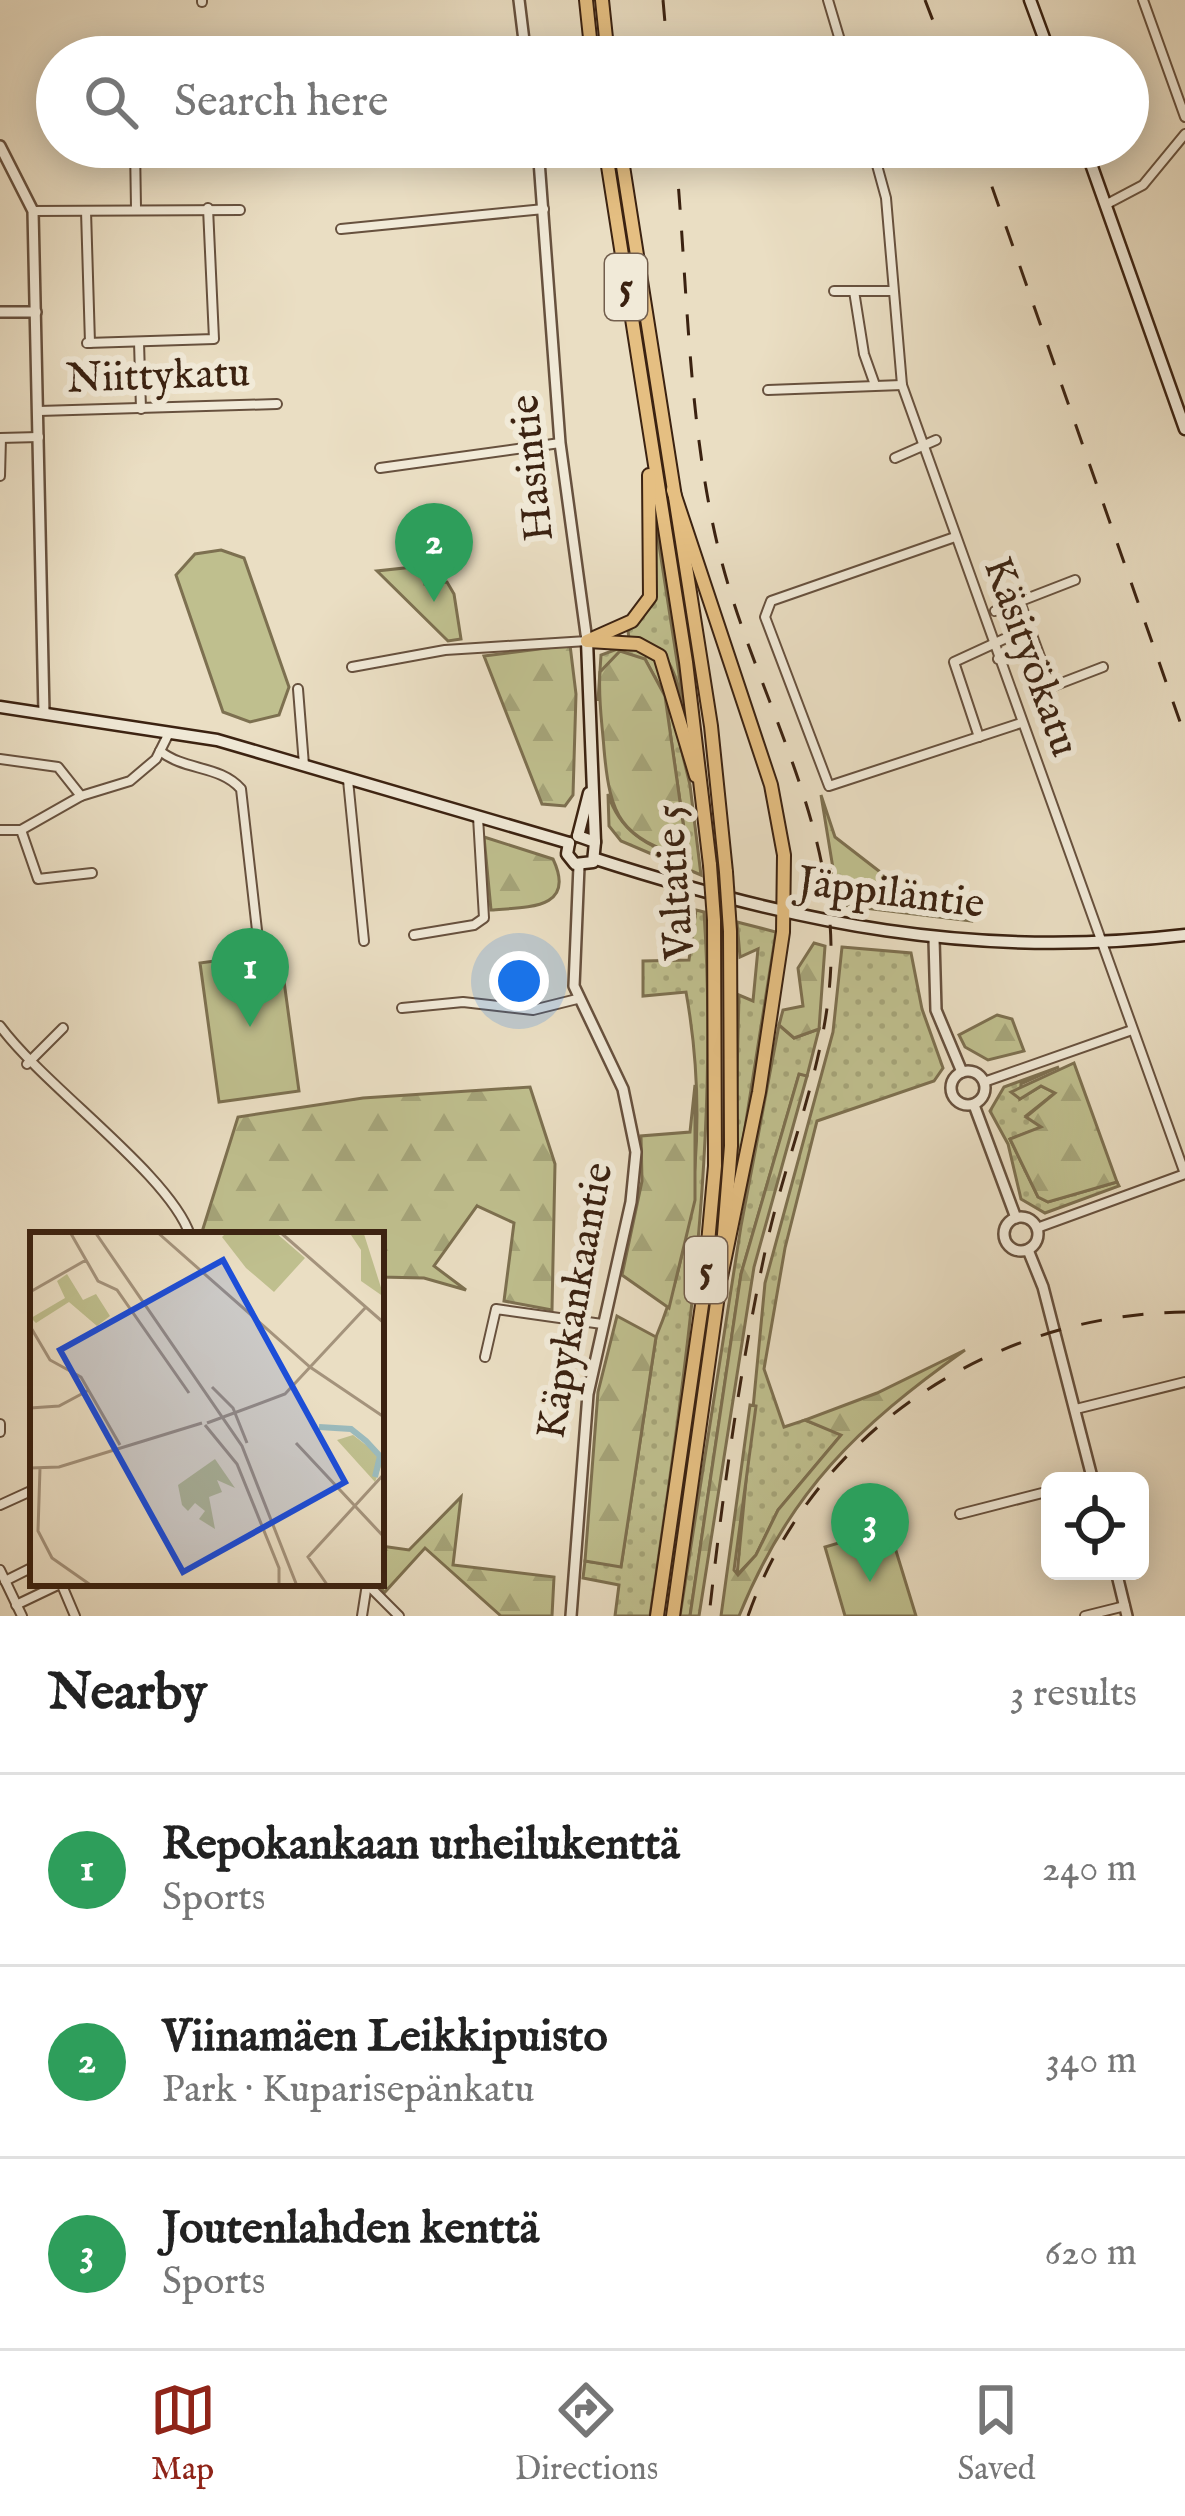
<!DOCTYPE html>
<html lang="en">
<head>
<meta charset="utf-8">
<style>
  body { margin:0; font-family:"IM FELL English",serif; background:#f6f6f6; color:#222 }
  .controls { position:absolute; right:36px; bottom:36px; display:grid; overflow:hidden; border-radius:18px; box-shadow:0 6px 30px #0003 }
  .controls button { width:108px; height:108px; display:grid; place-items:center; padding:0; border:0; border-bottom:3px solid #e0e0e0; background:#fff; color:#222; font:60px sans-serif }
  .you { position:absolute; left:519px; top:981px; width:42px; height:42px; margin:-30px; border:9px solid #fff; border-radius:50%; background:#1a73e8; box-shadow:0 0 0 18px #1a73e833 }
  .badge { display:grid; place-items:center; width:78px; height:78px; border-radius:50%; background:#8f2418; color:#fff; font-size:39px; font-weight:700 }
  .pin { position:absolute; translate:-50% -99px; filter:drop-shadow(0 3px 6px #0008) }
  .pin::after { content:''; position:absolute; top:63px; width:42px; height:36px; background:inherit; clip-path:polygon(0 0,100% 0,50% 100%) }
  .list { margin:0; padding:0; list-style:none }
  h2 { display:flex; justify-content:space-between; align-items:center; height:156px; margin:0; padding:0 48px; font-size:51px }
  h2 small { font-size:39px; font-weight:400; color:#767676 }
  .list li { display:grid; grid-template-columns:78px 1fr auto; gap:36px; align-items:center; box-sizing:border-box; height:192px; padding:0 48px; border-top:3px solid #e0e0e0 }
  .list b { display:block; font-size:45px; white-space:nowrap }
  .list p { margin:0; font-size:39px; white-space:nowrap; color:#767676 }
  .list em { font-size:39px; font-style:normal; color:#767676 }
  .icon { flex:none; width:66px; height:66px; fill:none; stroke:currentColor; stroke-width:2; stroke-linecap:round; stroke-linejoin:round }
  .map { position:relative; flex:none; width:1185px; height:1616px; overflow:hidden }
  .search { position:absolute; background:#fff; box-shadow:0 6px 30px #0003; left:36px; right:36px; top:36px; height:132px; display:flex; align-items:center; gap:30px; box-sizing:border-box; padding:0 42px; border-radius:66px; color:#767676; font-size:45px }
  .sheet { height:732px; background:#fff }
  nav { display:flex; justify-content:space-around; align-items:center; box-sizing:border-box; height:168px; border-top:3px solid #e0e0e0; background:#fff; font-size:33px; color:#767676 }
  nav a { display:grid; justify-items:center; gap:6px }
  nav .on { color:#8f2418 }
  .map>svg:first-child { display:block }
</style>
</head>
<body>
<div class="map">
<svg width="1185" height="1616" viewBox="0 0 1185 1616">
  <defs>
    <pattern id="grass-dots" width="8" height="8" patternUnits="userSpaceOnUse" patternTransform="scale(3)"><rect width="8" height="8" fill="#bfbf8e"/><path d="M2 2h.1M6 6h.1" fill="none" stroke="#a5a479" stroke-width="1.8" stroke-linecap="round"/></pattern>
    <pattern id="forest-firs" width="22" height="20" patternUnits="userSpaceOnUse" patternTransform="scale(3)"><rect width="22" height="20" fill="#bfbf8e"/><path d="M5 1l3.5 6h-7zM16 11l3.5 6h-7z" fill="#a5a479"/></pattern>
  </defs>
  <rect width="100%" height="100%" fill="#eadec3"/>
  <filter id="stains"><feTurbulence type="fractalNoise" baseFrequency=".00167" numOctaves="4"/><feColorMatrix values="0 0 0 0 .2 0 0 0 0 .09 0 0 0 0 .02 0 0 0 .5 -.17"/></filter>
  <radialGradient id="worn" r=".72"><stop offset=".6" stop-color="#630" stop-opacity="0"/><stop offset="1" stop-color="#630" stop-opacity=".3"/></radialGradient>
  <g fill="url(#grass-dots)" stroke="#7d7050" stroke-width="3">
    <path d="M653,506L686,719C678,685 673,641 629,638L628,631L654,603Z"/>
    <path d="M620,648H635L660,662L690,785L701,875L621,841L609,826L608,794C620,832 651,850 688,857L665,696L645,659L600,672L598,701L601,655Z"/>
    <path d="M696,910L704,912C720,1150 684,1381 650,1616H615L619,1585L583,1578L585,1561L621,1566L656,1337C700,1232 706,1103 686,992L643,996V961L689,960Z"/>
    <polygon points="737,922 776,932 734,1197 739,995 753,1001 758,949 740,957"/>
    <polygon points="842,947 911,953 922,1009 943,1068 934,1081 817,1121 785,1248 764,1369 784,1427 805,1420 842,1434 778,1510 756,1555 737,1575 765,1283 833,1032"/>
    <polygon points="779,1025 794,1038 819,1029 807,1076 799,1075 741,1274 690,1616 680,1616 741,1226"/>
    <polygon points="1059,1067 1021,1084 1020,1099 1041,1086 1055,1093 1026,1116 1043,1127 1010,1139 1038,1197 1048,1202 1117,1182 1119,1186 1045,1213 1021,1199 1008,1144 990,1111 1004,1087"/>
  </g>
  <g fill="url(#forest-firs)" stroke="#7d7050" stroke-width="3">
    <polygon points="570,645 576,694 573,795 565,806 542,804 484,656"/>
    <path d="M620,651L645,659L665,696L688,858C620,838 610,817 604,749C602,722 598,698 600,672Z"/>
    <polygon points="821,795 835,837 928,909 962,899 971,921 839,905"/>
    <path d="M484,837L553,859C577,910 527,907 491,910Z"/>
    <polygon points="814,943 825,946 819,1029 794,1038 779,1025 783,1010 803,1006 798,968"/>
    <polygon points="997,1015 1012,1019 1024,1051 988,1060 965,1047 959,1035"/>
    <polygon points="1074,1063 1117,1182 1048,1202 1038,1197 1010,1139 1041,1127 1026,1117 1055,1093 1041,1086 1020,1099 1011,1092"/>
    <polygon points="799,1074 807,1076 754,1267 699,1616 690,1616 741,1274"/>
    <polygon points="695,1085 695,1200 669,1308 622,1275 642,1181 641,1136 690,1132"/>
    <polygon points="530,1087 555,1164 552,1310 504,1301 514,1223 477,1206 434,1266 466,1290 424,1278 381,1277 381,1235 201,1235 238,1117 363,1098"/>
    <polygon points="617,1316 656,1337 621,1567 585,1561 598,1392"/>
    <path d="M965,1350C858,1426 789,1492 739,1616H721L750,1405L756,1406L734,1570L738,1575L756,1555L778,1510L841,1435L805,1420L877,1393Z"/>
    <polygon points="461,1497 453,1565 554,1577 552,1616 501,1616 425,1548 384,1593 379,1583 381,1546 409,1550"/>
  </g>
  <g fill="#bfbf8e" stroke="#7d7050" stroke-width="3">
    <polygon points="221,550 244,558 289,687 279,715 250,722 223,712 176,575 195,554"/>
    <polygon points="423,566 425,584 447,582 454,594 461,639 448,641 377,571"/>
    <polygon points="280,952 299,1091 219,1102 200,963"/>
    <polygon points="889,1528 916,1616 845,1616 825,1547"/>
  </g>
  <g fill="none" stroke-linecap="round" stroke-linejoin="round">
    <g stroke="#67513e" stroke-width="12">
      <g id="minor">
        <polyline points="202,0 202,2"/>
        <polyline points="828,0 845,57"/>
        <polyline points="1143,0 1185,117"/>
        <polyline points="135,147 136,208"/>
        <polyline points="872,147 886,198 902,385 1185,1174"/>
        <polyline points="1107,204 1143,185 1185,134"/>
        <polyline points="33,211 240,210"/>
        <polyline points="86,211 90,343"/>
        <polyline points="341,229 544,209"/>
        <polyline points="834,291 893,291"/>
        <polyline points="854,291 864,354 875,385"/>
        <polyline points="139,342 141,409"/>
        <polyline points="87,343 214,339 208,208"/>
        <polyline points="768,390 902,385"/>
        <polyline points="39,411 277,404"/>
        <polyline points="0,438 39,437"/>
        <polyline points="895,458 936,440"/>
        <polyline points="380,468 560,443"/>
        <polyline points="0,476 1,438"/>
        <polyline points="955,537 771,601 765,617 829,786 1021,723"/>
        <polyline points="1020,602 1051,687 1103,667"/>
        <polyline points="995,611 1075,580"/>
        <polyline points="998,659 1021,649"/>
        <polyline points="352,667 445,650 587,641"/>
        <polyline points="298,689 304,765"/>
        <polyline points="979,737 954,662 1004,639"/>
        <path d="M160,751C185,771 220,765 241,789L259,948"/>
        <polyline points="0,759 58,767 81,796"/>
        <polyline points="348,780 364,941"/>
        <polyline points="0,830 21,830 81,796 130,781 156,759 169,733"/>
        <polyline points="21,830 38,879 92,873"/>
        <polyline points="414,935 474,925 484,918 478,817"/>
        <polyline points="402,1008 463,1002 533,1010 577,999"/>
        <path d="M0,1026C45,1087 170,1175 190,1235"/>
        <polyline points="27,1064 63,1028"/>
        <polyline points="984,1082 1132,1030"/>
        <polyline points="1037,1228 1185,1174"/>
        <polyline points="485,1357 496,1309 602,1324"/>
        <polyline points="1076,1409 1185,1382"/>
        <polyline points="0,1424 0,1432"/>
        <polyline points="0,1505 33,1490"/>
        <polyline points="960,1514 1050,1491"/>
        <polyline points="0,1570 22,1616"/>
        <polyline points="5,1581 33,1567"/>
        <polyline points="61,1583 75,1616"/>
        <polyline points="367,1584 399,1616"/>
        <polyline points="16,1605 60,1584"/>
        <polyline points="362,1616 367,1584"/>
        <polyline points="1085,1616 1125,1606"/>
      </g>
    </g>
    <g stroke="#67513e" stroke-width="14">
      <g id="tertiary">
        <polyline points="519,0 526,57"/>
        <polyline points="0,146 33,211 44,713"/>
        <polyline points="538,147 560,443 587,641"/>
        <polyline points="0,312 36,312"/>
        <polyline points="934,939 936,1010 962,1072"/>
        <circle cx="968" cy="1088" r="17"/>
        <polyline points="974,1105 1016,1218"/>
        <circle cx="1021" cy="1234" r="17"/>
        <polyline points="1028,1250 1043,1287 1093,1481"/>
        <polyline points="1116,1571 1127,1616"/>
        <polyline points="571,1616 588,1394 631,1202 636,1152 623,1089 574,986 579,866"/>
      </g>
    </g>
    <g stroke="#3b2211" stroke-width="15">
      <g id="secondary">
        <polyline points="1030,0 1051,57"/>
        <polyline points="1085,147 1185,429"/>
        <polyline points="587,641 595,842"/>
        <polyline points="0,707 217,740 569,843"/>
        <polyline points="578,836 589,793"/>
        <polyline points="569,843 567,854 575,864 593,862 595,842 578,836"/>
        <path d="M596,859C795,923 974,960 1185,935"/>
      </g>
    </g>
    <g stroke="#3b2211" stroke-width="16">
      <g id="trunk">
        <polyline points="586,0 592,57"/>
        <polyline points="602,0 608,57"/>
        <polyline points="605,147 686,662 710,865"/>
        <polyline points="620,147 711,726 726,872"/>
        <polyline points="673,490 771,785 784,855 783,932 759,1092 721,1277"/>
        <polyline points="587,641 632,621 650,597 649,475"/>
        <polyline points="588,641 638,644 660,656 696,776"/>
        <polyline points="723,1247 731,1146 730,931"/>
        <polyline points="657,1616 703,1298 715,1166 714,920"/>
        <polyline points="673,1616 721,1274"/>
      </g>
    </g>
    <use href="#minor" stroke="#f1ead8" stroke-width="8"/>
    <use href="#tertiary" stroke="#f1ead8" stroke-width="9"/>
    <use href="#secondary" stroke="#f1ead8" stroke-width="10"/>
    <use href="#trunk" stroke="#e5bf82" stroke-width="12"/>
    <g stroke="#3b2211" stroke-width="3" stroke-dasharray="21 21" stroke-linecap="butt">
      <polyline points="663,0 668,57"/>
      <polyline points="925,0 947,57"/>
      <path d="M675,147C688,283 687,430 722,563C756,691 829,810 831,946C833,1047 790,1142 768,1238C741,1361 723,1491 709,1616"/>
      <polyline points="978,147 1185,736"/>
      <path d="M748,1616C813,1431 993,1314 1185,1312"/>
    </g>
    <g stroke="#3b2211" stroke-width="16" stroke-linecap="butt">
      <g id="trunk-bridge">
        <polyline points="710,865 714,920"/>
        <polyline points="726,872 730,931"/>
      </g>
    </g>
    <use href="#trunk-bridge" stroke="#e5bf82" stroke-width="12"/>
  </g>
  <g text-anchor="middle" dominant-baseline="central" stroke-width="12" stroke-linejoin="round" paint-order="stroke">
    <g fill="#f1ead8" stroke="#725e4d" stroke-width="3">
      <rect x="605" y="254" width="42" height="66" rx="9"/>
      <rect x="685" y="1237" width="42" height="66" rx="9"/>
    </g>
    <g font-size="39" font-weight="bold" fill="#3b2211">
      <text x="626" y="287">5</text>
      <text x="706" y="1270">5</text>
    </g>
    <g font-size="42" fill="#3b2211" stroke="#f1ead8">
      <text transform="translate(158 377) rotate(-2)">Niittykatu</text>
      <text transform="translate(533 468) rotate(-96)">Hasintie</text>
      <text transform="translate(1030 657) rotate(70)">Käsityökatu</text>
      <text transform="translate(676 882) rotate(-94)">Valtatie 5</text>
      <text transform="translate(891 894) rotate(7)">Jäppiläntie</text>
      <text transform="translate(576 1301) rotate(-80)">Käpykankaantie</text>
    </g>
  </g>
  <g transform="translate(30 1232)">
    <rect width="354" height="354" fill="#eadec3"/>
    <path d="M319,0L334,2L354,65L331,49V18ZM37,42L53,68L66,62L80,84L67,94L39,70L6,91L1,86L35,66L27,49ZM185,227L205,256L187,248L192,260L179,265L185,297L169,287L175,279L165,271L158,279L152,273L148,253Z" fill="#bfbf8e"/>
    <path d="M197,0H245L275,26L244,60L216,36L192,5ZM323,203L354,227L345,250L307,208Z" fill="#bfbf8e"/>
    <path fill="none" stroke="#9bbabc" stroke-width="6" d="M289,195L321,197L336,209L350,224L345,245"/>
    <path fill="none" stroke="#a4937c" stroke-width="3" d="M40,0L68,49L87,58L159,161M65,0L212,214L267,354M127,0L280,135L354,185M250,0L354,91M0,60L56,28M0,94L20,128L51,145L90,213M182,155L203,176L217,211M0,176L29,174L59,158M177,191L255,162L336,75M175,193L207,232L249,336V354M266,211L354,305M0,236L29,235L172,191M10,236L8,299L22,326L62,354M298,354L278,325L354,242"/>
    <path fill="#1d4ed8" fill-opacity="0.15" stroke="#1d4ed8" stroke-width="6" d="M193,28L315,250L153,340L30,118Z"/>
    <rect width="354" height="354" fill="none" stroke="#3b2211" stroke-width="6"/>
  </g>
  <rect width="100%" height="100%" filter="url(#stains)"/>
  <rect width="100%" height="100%" fill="url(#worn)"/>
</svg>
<div class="controls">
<button><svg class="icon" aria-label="locate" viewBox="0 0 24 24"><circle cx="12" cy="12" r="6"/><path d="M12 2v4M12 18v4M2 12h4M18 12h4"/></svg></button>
</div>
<div class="you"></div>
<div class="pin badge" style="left:250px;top:1027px;background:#2e9e5b">1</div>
<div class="pin badge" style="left:434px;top:602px;background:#2e9e5b">2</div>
<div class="pin badge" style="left:870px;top:1582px;background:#2e9e5b">3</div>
<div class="search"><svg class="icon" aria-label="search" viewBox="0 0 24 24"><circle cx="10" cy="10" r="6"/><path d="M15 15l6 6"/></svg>Search here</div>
</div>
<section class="sheet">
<h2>Nearby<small>3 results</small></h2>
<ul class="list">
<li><span class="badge" style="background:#2e9e5b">1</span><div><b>Repokankaan urheilukenttä</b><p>Sports</p></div><em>240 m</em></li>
<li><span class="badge" style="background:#2e9e5b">2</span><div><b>Viinamäen Leikkipuisto</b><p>Park · Kuparisepänkatu</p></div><em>340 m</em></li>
<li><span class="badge" style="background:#2e9e5b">3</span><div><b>Joutenlahden kenttä</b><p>Sports</p></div><em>620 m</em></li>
</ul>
</section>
<nav>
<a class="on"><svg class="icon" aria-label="map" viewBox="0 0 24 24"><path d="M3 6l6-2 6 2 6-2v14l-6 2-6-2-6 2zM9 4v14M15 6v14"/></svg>Map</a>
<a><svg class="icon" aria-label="directions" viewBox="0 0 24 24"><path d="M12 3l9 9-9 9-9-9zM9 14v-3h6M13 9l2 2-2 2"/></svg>Directions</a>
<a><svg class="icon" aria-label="saved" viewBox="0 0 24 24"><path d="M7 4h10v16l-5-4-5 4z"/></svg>Saved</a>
</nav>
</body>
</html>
